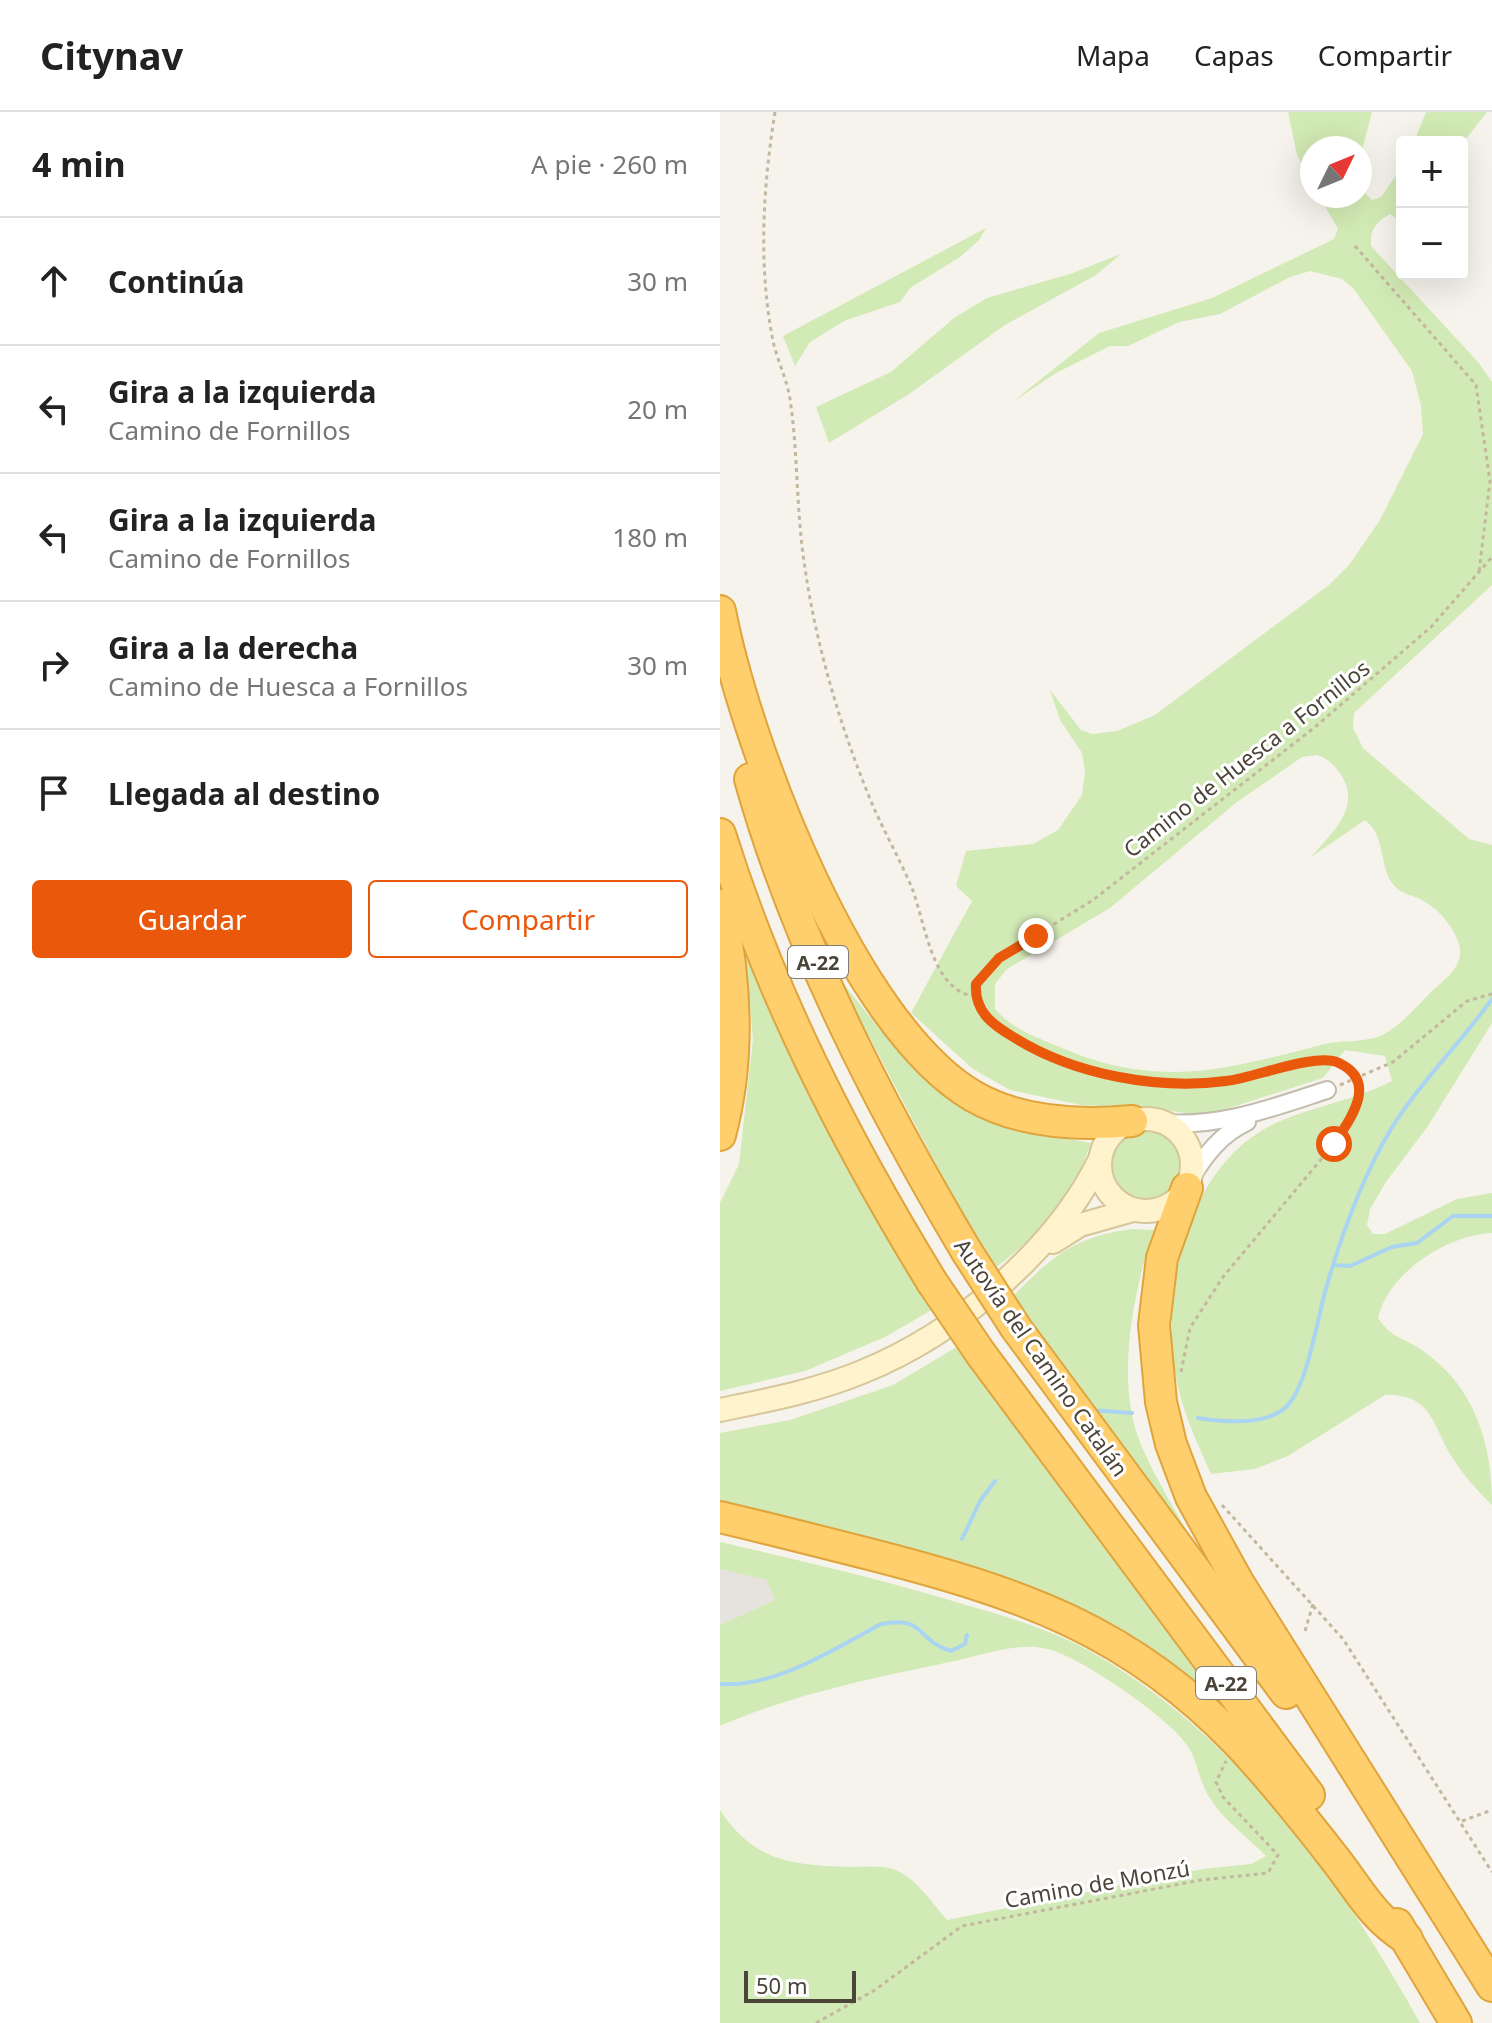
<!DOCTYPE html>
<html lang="es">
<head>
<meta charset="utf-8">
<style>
  body { margin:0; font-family:"Noto Sans",sans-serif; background:#f6f6f6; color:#222 }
  .controls { position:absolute; right:24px; top:24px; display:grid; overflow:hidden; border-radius:8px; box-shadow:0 8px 32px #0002 }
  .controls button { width:72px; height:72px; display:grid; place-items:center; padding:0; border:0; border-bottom:2px solid #e0e0e0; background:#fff; color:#222; font:40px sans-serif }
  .compass { position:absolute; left:580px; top:24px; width:72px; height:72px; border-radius:50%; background:#fff; box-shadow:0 8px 32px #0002; rotate:47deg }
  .scale { position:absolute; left:24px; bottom:20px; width:112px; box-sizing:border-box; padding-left:8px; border:4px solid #4b4439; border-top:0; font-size:22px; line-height:28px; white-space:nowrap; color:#4b4439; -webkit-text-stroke:6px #fff; paint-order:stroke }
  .stop { position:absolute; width:24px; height:24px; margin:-18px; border:6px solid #ea580c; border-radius:50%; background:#fff }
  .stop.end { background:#ea580c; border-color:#fff; box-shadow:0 2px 8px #0008 }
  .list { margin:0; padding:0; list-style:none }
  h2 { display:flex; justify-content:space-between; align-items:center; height:104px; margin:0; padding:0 32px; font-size:34px }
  h2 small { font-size:26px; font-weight:400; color:#767676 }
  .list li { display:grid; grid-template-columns:52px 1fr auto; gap:24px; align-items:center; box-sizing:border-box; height:128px; padding:0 32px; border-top:2px solid #e0e0e0 }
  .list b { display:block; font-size:30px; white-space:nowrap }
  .list p { margin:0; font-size:26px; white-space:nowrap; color:#767676 }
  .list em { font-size:26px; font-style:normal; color:#767676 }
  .actions { display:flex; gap:16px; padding:24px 32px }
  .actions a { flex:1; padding:18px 0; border:2px solid #ea580c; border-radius:8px; text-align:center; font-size:28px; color:#ea580c }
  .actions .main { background:#ea580c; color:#fff }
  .icon { flex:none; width:44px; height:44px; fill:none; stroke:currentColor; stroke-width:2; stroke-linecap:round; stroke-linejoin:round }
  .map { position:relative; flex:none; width:772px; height:1911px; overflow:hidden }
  header { display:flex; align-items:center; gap:48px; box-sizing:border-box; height:112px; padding:0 40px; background:#fff; border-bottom:2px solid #e0e0e0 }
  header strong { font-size:38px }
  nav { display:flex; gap:44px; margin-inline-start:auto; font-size:28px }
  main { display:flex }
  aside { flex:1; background:#fff }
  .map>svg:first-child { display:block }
</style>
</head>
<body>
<header>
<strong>Citynav</strong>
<nav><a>Mapa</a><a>Capas</a><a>Compartir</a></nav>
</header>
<main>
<aside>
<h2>4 min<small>A pie · 260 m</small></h2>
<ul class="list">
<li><svg class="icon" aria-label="ahead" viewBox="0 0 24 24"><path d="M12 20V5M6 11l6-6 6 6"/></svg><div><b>Continúa</b></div><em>30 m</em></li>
<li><svg class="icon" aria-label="left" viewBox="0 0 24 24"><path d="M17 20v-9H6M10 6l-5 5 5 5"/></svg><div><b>Gira a la izquierda</b><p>Camino de Fornillos</p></div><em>20 m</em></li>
<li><svg class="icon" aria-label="left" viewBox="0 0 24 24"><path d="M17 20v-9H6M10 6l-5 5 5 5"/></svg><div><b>Gira a la izquierda</b><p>Camino de Fornillos</p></div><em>180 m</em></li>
<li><svg class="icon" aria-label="right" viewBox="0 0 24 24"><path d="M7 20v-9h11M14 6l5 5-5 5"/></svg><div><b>Gira a la derecha</b><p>Camino de Huesca a Fornillos</p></div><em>30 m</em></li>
<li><svg class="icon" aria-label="arrive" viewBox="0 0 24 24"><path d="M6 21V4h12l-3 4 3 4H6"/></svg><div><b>Llegada al destino</b></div></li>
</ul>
<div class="actions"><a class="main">Guardar</a><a>Compartir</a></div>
</aside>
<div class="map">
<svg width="772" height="1911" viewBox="0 0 772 1911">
  <rect width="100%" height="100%" fill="#f6f3ec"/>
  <polygon fill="#e6e2dd" points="0,1457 48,1468 55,1488 0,1513"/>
  <g fill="#d2eab5" fill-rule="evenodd">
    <path d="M568,0H652L643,34L646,82L652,88L661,85L682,55V111L670,102C656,110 650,117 651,134L758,250L772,270V473L634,601L633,616L643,636L749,727L772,733V911L708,1014L666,1070L650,1097L647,1113L653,1122H665L737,1087L772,1081V1121C727,1123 668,1161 658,1206C672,1227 683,1225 702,1238C755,1275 772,1331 772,1393C757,1378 743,1363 732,1345C712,1313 712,1281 665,1283L568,1344L535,1357L491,1362C476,1328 460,1295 455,1259C442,1173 468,1054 552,1013C591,994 634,989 672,969L665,944L625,938L603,966L497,1000L478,1003L424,995L361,993L290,978L253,957L191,901L252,789L236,774L246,739L313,732L338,718L362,683L365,659L362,641L340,608L330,578L361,618L372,622L397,619L435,603L609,473L629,453L660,408L703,322L701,294L692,259L633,176L622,167L590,159L570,165L500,202L459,210L408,234H390L336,261L291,291L379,221L492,186L614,127L618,117L599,84H640V36H592V72L577,43ZM597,643C608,647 614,652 621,663C642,695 612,721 591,745L645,708C668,725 657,761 678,777C683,782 693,783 700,787C717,795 737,817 740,837C742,856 723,869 711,880C697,894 683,911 666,921C647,932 622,927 601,933C504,958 438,977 342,936C317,925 293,918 275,897V872L287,857L390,796L517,690L582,645Z"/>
    <polygon points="706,0 767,0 742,32 694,30"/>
    <polygon points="266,116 259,128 240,145 190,176 180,190 124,209 90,230 75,254 63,224"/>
    <polygon points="401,142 376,163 285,213 189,282 109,331 96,295 171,260 234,206 267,186 350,162"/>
    <polygon points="26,848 34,848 215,1196 165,1225 85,1259 0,1279 0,1091 19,1052 33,927"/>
    <path d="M118,865C162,918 206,986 274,1011C304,1022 339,1025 371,1031C350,1090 323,1119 275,1156L251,1119Z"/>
    <circle cx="427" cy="1054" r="36"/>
    <path d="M412,1117L434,1118C413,1180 394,1272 422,1335C436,1368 457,1400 474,1432L292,1185C333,1144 353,1125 412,1117Z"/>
    <polygon points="240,1233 499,1581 491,1588 359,1497 305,1472 0,1395 0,1321 70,1308 173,1273"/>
    <path d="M0,1430C83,1449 165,1468 246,1493C285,1504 324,1516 360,1534C511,1614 619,1765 700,1911H0V1698C34,1750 72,1753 130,1755C143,1755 161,1753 173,1757C197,1766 211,1790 227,1808L483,1757L531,1752L546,1744C527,1724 497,1704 485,1677C477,1661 476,1642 463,1628C441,1601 356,1541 323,1536C295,1531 266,1542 239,1548C159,1565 75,1581 0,1614V1513L55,1488L47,1468L0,1457Z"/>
  </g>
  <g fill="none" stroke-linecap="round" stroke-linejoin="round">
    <g stroke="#a9d4f2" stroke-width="4">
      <polyline points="613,1153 630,1154 672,1135 697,1131 733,1104 772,1104"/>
      <polyline points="370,1298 412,1301"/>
      <path d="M478,1306C502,1310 546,1314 566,1295C587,1275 597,1209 605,1180C622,1120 650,1042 688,992C714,956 746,924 772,887"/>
      <polyline points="242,1427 260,1389 275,1369"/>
      <path d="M0,1572C55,1576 114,1537 161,1512C206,1503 196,1529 231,1539L245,1532L247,1523"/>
    </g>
    <g stroke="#c2bbae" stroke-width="20">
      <g id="street">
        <path d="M444,1011C502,1015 552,996 607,978"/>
        <path d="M471,1066C486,1042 501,1022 527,1010"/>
      </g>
    </g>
    <g stroke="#d6c79b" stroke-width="26">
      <g id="secondary">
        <circle cx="426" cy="1053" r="46"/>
        <polyline points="333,1130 360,1113 413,1098"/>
        <path d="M0,1298C48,1288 96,1279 142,1260C236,1222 336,1138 380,1047"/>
      </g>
    </g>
    <g stroke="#e0a43c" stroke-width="34">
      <g id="highway">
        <path d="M0,499C26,633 132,913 253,984C300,1011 359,1014 412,1009"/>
        <path d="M30,667C77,833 159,992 247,1140"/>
        <path d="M0,722C50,882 125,1028 212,1170"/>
        <path d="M0,793C16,868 20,949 0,1023"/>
        <polyline points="467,1076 442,1146 434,1213 441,1290 451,1332 471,1385 518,1470 772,1874"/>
        <polyline points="296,1216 566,1581"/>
        <polyline points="261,1242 589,1683"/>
        <path d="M0,1405C51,1417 102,1430 153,1443C300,1481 410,1518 518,1631C553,1668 584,1707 615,1747C640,1779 652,1805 687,1827"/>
        <polyline points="677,1812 736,1911"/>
      </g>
    </g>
    <g stroke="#c4b79f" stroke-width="3" stroke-dasharray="4 4" stroke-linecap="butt">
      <path d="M55,0C43,75 38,153 53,229C57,248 67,267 70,287C78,340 76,395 84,449C95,531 121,618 153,694C165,721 180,748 192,776C205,810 212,879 254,884"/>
      <polyline points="635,134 756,273 770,369 759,460"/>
      <polyline points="620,973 673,950 747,889 772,882"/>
      <path d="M461,1260L470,1216L503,1165L614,1032L638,995L637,967C629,957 619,949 607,948C585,947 562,959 541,964C523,968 504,970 486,972C432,975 250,945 256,872L279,846L373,788L595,615L711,515L772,445"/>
      <polyline points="502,1393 623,1527 772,1760"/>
      <polyline points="585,1519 593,1492"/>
      <polyline points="742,1709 772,1698"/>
      <polyline points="96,1911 155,1878 242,1814 481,1768 548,1761 558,1743 503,1685 496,1670 506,1649"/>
    </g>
    <use href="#street" stroke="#fff" stroke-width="16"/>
    <use href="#secondary" stroke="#fff3cd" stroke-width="22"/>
    <use href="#highway" stroke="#ffcf6e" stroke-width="30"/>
    <g stroke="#e0a43c" stroke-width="34" stroke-linecap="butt">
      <g id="highway-bridge">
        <polyline points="247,1140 296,1216"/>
        <polyline points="212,1170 261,1242"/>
      </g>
    </g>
    <use href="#highway-bridge" stroke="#ffcf6e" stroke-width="30"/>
  </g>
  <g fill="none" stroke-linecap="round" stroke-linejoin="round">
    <path stroke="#ea580c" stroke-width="10" d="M316,824L279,846L256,872C254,900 273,913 295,926C355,963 438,978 506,969C534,966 596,940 619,951C659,970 630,1007 614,1032"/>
  </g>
  <g text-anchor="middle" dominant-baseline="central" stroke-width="6" stroke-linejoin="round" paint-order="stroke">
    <g fill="#fff" stroke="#817c74" stroke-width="2">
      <rect x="68" y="834" width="60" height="32" rx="6"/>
      <rect x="476" y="1555" width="60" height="32" rx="6"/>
    </g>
    <g font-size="20" font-weight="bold" fill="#4b4439">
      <text x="98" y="850">A-22</text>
      <text x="506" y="1571">A-22</text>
    </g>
    <g font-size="22" fill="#4b4439" stroke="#fff">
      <text transform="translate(526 646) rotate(-38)">Camino de Huesca a Fornillos</text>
      <text transform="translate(322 1245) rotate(55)">Autovía del Camino Catalán</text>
      <text transform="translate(377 1771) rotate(-10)">Camino de Monzú</text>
    </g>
  </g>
</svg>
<div class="controls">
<button>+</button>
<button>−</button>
</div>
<svg class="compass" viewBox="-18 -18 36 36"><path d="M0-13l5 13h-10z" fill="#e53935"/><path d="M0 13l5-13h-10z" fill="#767676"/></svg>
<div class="scale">50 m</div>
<div class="stop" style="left:614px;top:1032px"></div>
<div class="stop end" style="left:316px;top:824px"></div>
</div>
</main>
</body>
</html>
